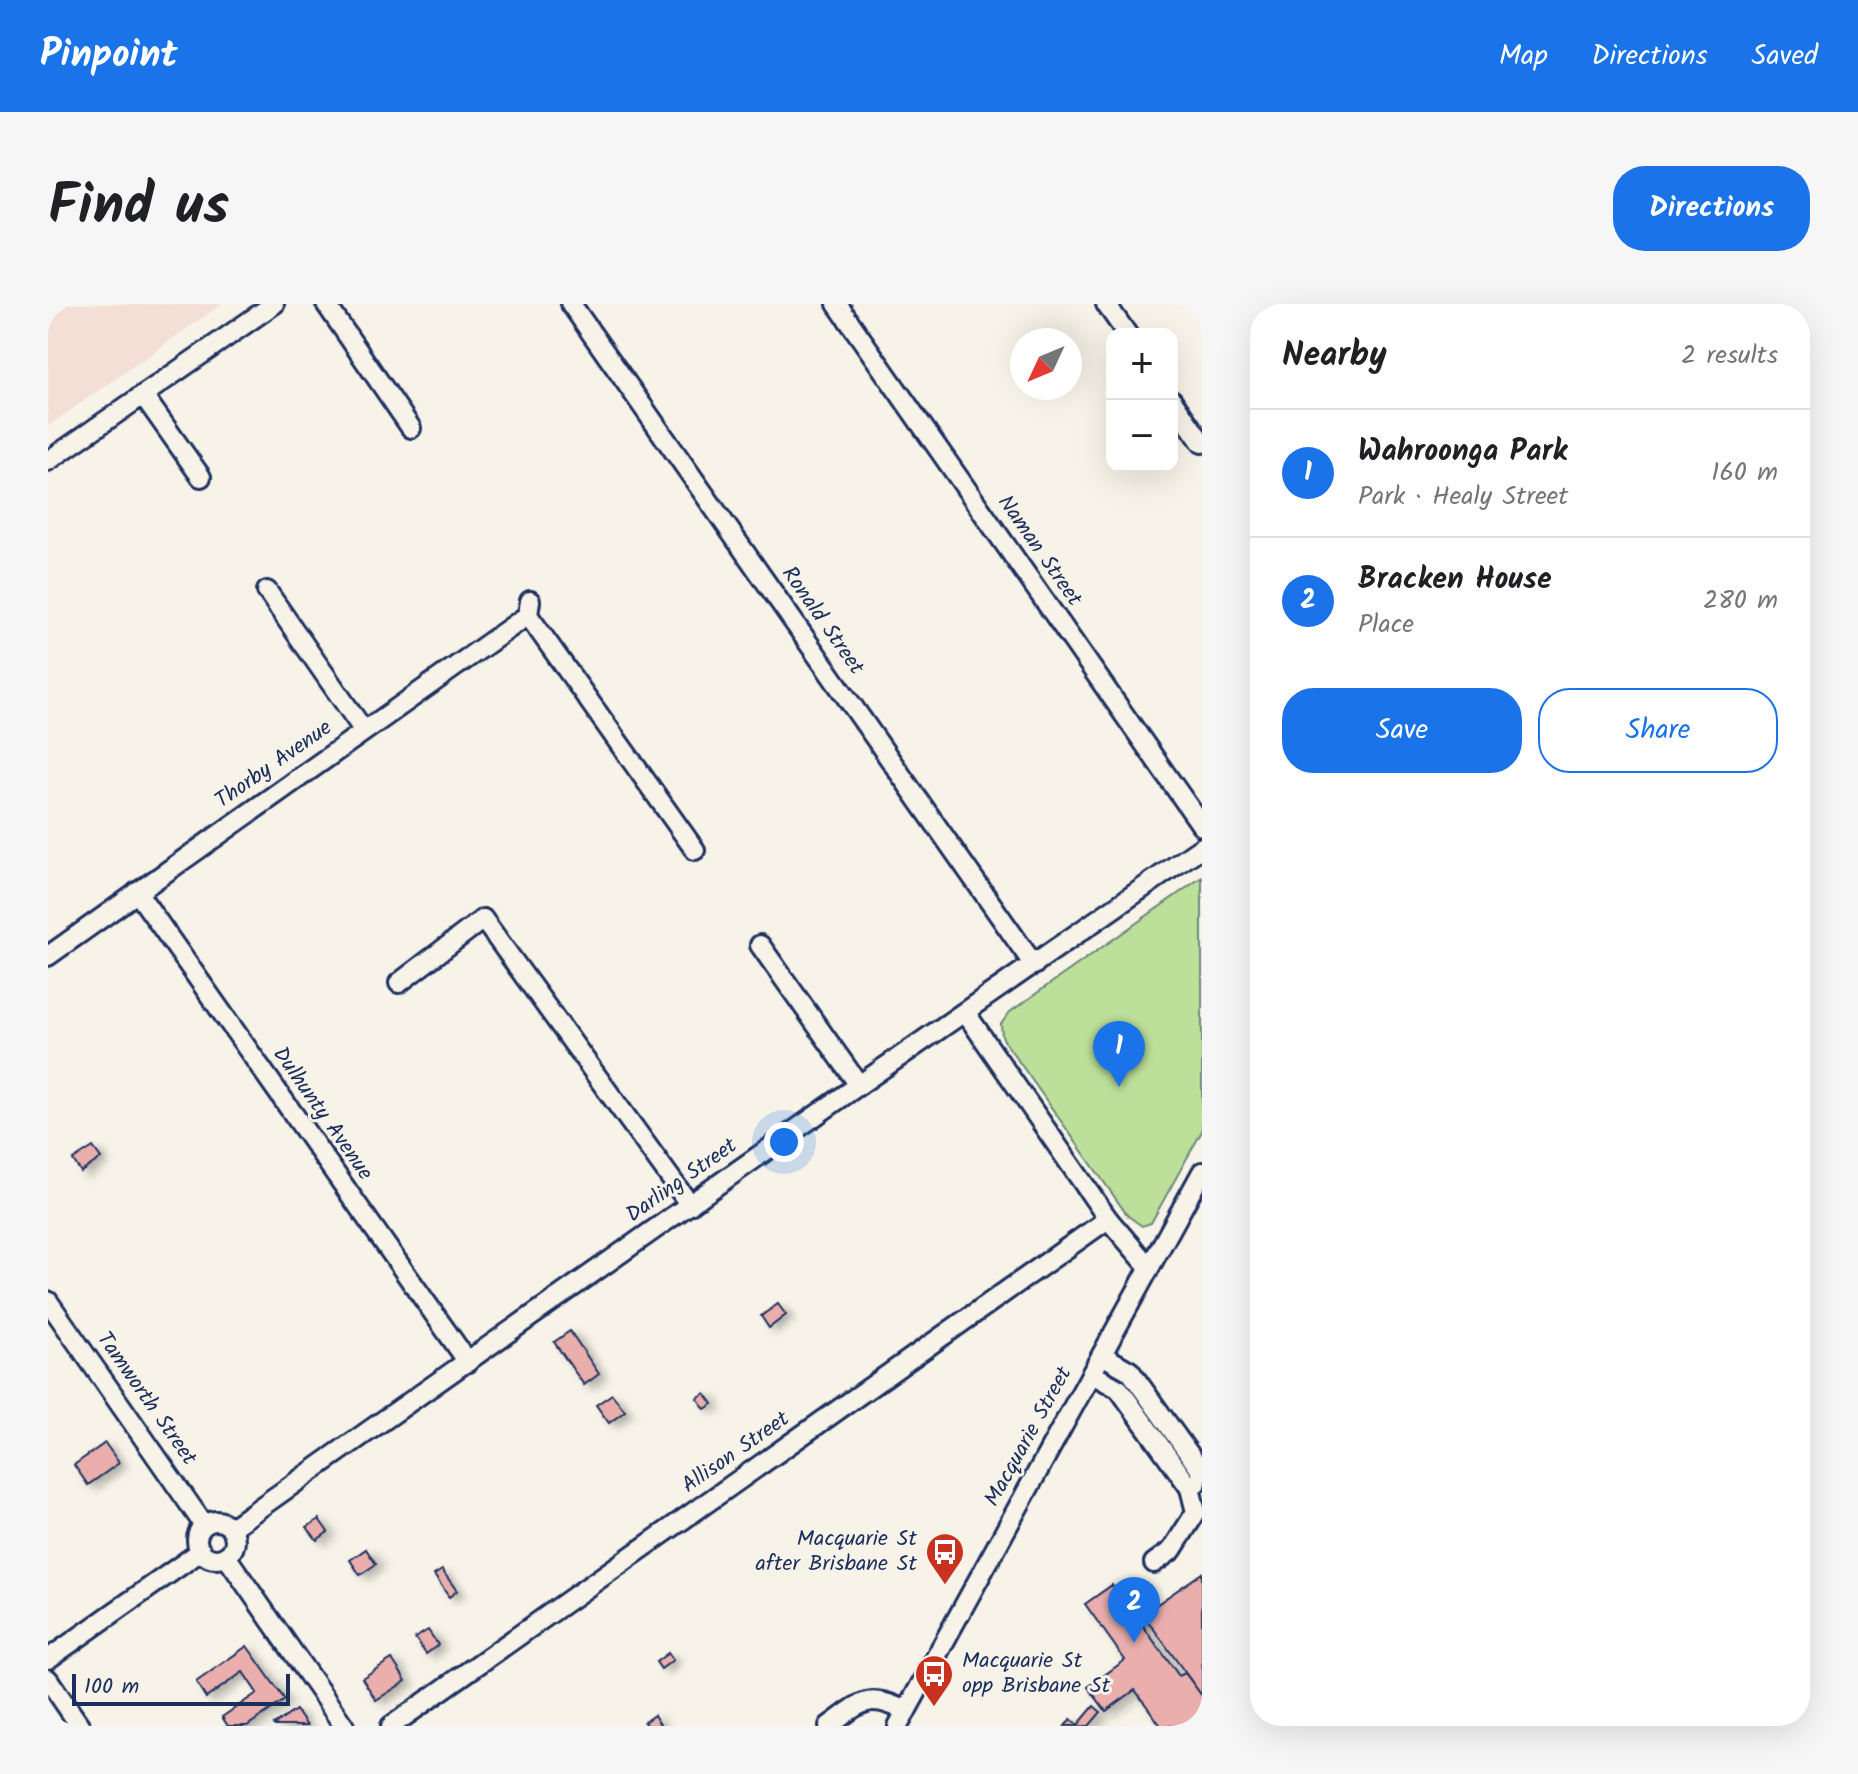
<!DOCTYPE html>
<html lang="en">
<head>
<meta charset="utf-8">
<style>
  body { margin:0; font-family:Kalam,sans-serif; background:#f6f6f6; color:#202124 }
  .controls { position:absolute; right:24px; top:24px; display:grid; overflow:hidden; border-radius:16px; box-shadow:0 8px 32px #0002 }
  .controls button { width:72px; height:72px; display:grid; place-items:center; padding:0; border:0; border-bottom:2px solid #e0e0e0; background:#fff; color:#202124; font:40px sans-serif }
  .compass { position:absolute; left:962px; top:24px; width:72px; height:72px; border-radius:50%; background:#fff; box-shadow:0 8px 32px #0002; rotate:226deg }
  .scale { position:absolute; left:24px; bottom:20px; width:218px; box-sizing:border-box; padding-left:8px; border:4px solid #1b2f5e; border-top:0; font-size:22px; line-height:28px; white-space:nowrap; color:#1b2f5e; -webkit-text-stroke:6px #f7f3e8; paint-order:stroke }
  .you { position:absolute; left:736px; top:838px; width:28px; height:28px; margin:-20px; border:6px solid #fff; border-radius:50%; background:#1a73e8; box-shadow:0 0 0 12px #1a73e833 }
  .badge { display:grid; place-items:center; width:52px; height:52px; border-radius:50%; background:#1a73e8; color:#fff; font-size:26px; font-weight:700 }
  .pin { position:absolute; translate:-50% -66px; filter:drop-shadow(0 2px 4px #0008) }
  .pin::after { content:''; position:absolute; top:42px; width:28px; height:24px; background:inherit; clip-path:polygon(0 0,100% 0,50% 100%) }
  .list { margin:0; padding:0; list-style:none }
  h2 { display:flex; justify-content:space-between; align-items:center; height:104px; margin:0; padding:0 32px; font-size:34px }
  h2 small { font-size:26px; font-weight:400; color:#757577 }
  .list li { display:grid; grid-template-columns:52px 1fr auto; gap:24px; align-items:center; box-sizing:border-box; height:128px; padding:0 32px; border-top:2px solid #e0e0e0 }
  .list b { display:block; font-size:30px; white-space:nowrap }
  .list p { margin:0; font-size:26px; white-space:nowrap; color:#757577 }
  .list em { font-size:26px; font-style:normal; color:#757577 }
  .actions { display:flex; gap:16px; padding:24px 32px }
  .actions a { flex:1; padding:18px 0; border:2px solid #1a73e8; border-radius:32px; text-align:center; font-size:28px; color:#1a73e8 }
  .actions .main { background:#1a73e8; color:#fff }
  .map { position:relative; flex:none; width:1154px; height:1422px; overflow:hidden; border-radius:32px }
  header { display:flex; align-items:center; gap:48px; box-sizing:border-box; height:112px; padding:0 40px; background:#1a73e8; color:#fff }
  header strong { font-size:38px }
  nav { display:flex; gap:44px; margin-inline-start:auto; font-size:28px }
  .intro { display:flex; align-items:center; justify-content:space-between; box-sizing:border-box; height:192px; padding:0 48px }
  h1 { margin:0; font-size:56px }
  .button { padding:20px 36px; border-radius:32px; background:#1a73e8; color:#fff; font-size:28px; font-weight:700 }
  main { display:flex; gap:48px; padding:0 48px }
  aside { flex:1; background:#fff; border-radius:32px; box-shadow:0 8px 32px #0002 }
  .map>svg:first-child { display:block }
</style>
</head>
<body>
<header>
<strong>Pinpoint</strong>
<nav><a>Map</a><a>Directions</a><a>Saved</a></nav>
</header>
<div class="intro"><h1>Find us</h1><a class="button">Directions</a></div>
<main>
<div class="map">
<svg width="1154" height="1422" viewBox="0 0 1154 1422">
  <defs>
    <filter id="shadow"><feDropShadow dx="7" dy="4" stdDeviation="4" flood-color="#0004"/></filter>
  </defs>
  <rect width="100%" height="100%" fill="#f7f3e8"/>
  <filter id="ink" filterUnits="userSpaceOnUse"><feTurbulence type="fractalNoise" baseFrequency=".0125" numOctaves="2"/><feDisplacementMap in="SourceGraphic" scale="16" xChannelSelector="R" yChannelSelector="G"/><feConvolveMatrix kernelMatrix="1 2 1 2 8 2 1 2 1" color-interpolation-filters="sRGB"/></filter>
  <g filter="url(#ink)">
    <polygon fill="#f3dfd6" points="0,0 174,0 0,122"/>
    <polygon fill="#bcdf99" stroke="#6c877c" stroke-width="2" points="1154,573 1154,827 1103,919 1094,922 1080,912 957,738 954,732 953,720 962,708"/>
    <g fill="#eaafad" stroke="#1b2f5e" stroke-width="2" filter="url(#shadow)">
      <polygon points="45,843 53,854 33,868 25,856"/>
      <polygon points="730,1000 738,1011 721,1024 713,1012"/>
      <polygon points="522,1027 551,1070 536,1081 506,1038"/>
      <polygon points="657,1089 665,1100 657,1105 649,1094"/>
      <polygon points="564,1090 577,1107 561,1119 548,1101"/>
      <polygon points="57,1139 71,1159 40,1181 26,1161"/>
      <polygon points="271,1215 280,1228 269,1236 259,1223"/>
      <polygon points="318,1245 328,1260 312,1271 302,1256"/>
      <polygon points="394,1266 409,1287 401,1293 386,1271"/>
      <polygon points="1154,1269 1154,1392 1095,1310"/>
      <polygon points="1064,1281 1089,1315 1095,1310 1100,1317 1095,1322 1131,1372 1137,1369 1154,1392 1154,1422 1113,1422 1087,1386 1058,1407 1040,1383 1077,1356 1037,1300"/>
      <polygon points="380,1326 390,1341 378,1350 367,1334"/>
      <polygon points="199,1342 237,1396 199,1422 180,1422 174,1413 209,1389 195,1368 158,1394 148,1378"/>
      <polygon points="620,1349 625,1356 613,1365 608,1358"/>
      <polygon points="344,1355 358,1377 328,1396 314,1374"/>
      <polygon points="1046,1402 1053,1408 1041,1422 1017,1422 1023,1415 1030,1421"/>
      <polygon points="248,1406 259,1422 227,1422 226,1421"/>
      <polygon points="606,1411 613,1422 599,1422 596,1418"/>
    </g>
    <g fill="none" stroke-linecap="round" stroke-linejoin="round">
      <g stroke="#1b2f5e" stroke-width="24">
        <g id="minor">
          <polyline points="278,0 363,124"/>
          <polyline points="523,0 986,661"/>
          <polyline points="789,0 1154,522"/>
          <polyline points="1058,0 1079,30"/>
          <polyline points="95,91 153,173"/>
          <polyline points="1124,96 1154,139"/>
          <polyline points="0,157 226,0"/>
          <polyline points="219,287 316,427"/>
          <polyline points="482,297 480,311 647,546"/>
          <polyline points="89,588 420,1058"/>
          <polyline points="712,641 811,781"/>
          <polyline points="0,652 480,311"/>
          <polyline points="351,679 435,615 642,901"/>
          <polyline points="917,708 1060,915 1101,963"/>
          <polyline points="0,997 156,1221"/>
          <polyline points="1054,1051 1082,1067 1154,1168"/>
          <polyline points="1044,1070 1071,1085 1142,1184"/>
          <circle cx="168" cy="1236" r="19"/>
          <polyline points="183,1224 811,781 1154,543"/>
          <polyline points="178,1252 296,1422"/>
          <polyline points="1106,1259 1124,1246 1148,1208 1142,1184 1149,1178"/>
          <polyline points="0,1355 153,1247"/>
          <polyline points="0,1375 32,1422"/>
          <polyline points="343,1422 1060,915"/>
          <path d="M781,1422C814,1398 819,1388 858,1407"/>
          <polyline points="850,1422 1154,868"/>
        </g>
      </g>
      <use href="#minor" stroke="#f7f3e8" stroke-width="18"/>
    </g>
  </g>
  <defs>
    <g id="bus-pin" transform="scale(2)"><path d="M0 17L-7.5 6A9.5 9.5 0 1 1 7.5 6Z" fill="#c8321e" stroke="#f7f3e8"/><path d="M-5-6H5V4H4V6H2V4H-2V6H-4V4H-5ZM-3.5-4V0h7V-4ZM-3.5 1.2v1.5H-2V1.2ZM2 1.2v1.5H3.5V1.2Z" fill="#fff"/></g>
  </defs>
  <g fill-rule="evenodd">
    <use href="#bus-pin" x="897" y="1248"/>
    <use href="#bus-pin" x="886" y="1370"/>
  </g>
  <g text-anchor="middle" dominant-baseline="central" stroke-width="6" stroke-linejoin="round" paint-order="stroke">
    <g font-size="22" fill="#1b2f5e" stroke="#f7f3e8">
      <text transform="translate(991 247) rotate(55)">Naman Street</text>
      <text transform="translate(774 317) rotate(55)">Ronald Street</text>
      <text transform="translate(226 461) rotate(-35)">Thorby Avenue</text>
      <text transform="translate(274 810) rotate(55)">Dulhunty Avenue</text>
      <text transform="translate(634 877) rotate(-35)">Darling Street</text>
      <text transform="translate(98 1095) rotate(55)">Tamworth Street</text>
      <text transform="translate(981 1133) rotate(-61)">Macquarie Street</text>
      <text transform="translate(688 1149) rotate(-35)">Allison Street</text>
    </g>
    <g font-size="22" fill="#1b2f5e" stroke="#f7f3e8" text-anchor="end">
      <text x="869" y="1235">Macquarie St<tspan x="869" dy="25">after Brisbane St</tspan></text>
      <text x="914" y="1357" text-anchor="start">Macquarie St<tspan x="914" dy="25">opp Brisbane St</tspan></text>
    </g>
  </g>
</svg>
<div class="controls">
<button>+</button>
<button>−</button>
</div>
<svg class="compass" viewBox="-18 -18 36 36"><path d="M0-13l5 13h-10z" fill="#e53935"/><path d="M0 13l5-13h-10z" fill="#757577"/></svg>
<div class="scale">100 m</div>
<div class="you"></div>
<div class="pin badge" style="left:1071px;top:783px">1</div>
<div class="pin badge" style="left:1086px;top:1339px">2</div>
</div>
<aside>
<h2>Nearby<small>2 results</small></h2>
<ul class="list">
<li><span class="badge">1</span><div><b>Wahroonga Park</b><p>Park · Healy Street</p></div><em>160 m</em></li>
<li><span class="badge">2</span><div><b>Bracken House</b><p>Place</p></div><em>280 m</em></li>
</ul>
<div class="actions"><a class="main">Save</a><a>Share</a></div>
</aside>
</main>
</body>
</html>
